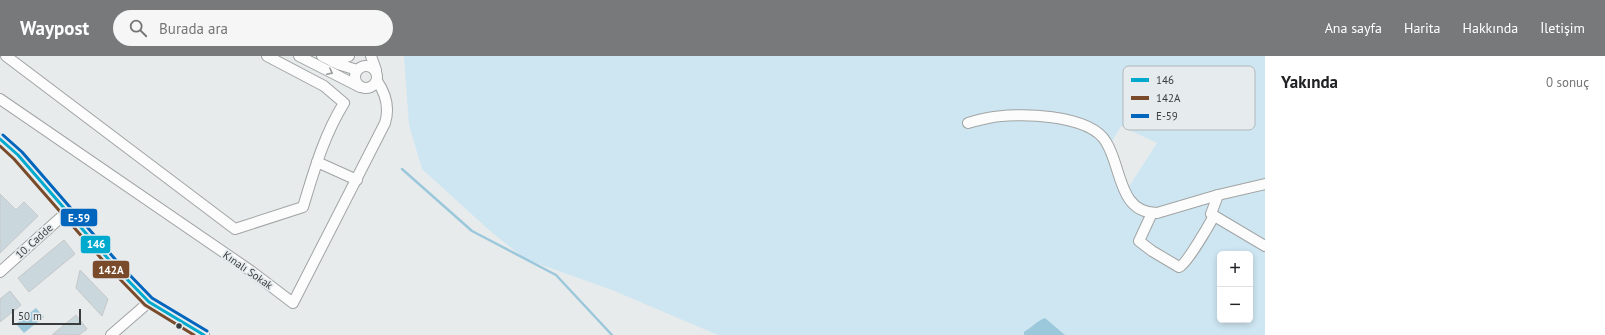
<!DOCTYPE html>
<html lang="tr">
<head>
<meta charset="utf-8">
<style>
  body { margin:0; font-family:"PT Sans",sans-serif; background:#f6f6f6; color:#202124 }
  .controls { position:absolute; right:12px; bottom:12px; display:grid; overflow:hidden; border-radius:6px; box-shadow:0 2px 6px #0003 }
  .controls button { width:36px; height:36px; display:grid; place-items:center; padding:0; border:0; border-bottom:1px solid #e0e0e0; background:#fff; color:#202124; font:20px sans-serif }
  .scale { position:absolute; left:12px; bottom:10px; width:69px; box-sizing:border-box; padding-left:4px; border:2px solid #3a3c3d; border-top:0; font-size:11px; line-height:14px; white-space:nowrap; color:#3a3c3d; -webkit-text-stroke:3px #e6ecee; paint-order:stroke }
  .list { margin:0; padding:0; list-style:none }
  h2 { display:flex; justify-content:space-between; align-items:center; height:52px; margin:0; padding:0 16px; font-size:17px }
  h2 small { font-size:13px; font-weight:400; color:#757577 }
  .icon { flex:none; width:22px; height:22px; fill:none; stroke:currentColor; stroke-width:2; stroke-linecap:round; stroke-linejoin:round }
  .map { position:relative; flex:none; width:1265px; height:279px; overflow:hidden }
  header { display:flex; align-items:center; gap:24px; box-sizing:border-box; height:56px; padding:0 20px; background:#77797a; color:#fff }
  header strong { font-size:19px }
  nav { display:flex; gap:22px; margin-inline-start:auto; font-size:14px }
  .search { width:280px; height:36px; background:#f6f6f6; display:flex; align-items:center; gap:10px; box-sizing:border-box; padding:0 14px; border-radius:22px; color:#757577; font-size:15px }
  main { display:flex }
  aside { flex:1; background:#fff }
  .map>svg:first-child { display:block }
</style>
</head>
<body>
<header>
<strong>Waypost</strong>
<div class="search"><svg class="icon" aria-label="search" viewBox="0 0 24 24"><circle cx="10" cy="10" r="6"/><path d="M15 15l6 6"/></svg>Burada ara</div>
<nav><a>Ana sayfa</a><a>Harita</a><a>Hakkında</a><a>İletişim</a></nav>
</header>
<main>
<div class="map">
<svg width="1265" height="279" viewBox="0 0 1265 279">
  <rect width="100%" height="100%" fill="#e8ebec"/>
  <path fill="#cee6f2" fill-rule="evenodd" d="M404,0H1265V279H718L612,234L525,203L489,174L422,113L409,69ZM1121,70L1157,87L1126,135L1109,91ZM1220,198H1250V264H1220Z"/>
  <g fill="#9cc8dc">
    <polygon points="36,252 44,261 24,277 16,268"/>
    <path d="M1045,262L1065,279H1024V276C1032,271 1037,265 1045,262Z"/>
  </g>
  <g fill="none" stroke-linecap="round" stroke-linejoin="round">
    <polyline stroke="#9cc8dc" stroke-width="2.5" points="402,113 472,175 556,219 612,279"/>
  </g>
  <g fill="#cad7dd" stroke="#c5c7c8">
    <polygon points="0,138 16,154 24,146 38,160 0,197"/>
    <polygon points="64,184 75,198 29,236 18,222"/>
    <polygon points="80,214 108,243 102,260 76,232"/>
    <polygon points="10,235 21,249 0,266 0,243"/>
    <polygon points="76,259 87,273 79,279 52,279"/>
  </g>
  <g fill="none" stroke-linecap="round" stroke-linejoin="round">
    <g stroke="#a1a4a4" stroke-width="12">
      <g id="minor">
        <path d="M6,0L235,173L303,151C314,115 324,79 344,47L324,30L267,0"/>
        <polyline points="299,0 360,31"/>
        <polyline points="322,0 338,8 357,14"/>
        <polyline points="371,0 376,14"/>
        <polyline points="333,6 349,0"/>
        <circle cx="366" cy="21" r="11"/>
        <path d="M0,43L251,215L293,247L385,67C390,51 386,38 377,25"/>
        <path d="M968,67C975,65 982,63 988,62C1017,56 1090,58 1106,86C1122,111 1118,157 1157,157L1218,139L1265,128"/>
        <polyline points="0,83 18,99 117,213 149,246 204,279"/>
        <polyline points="317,106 357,124"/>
        <polyline points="1218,139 1211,158 1265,190"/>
        <path d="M1152,157L1139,185L1152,195L1179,211C1186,209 1209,169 1214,160"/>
        <polyline points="0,216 68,155"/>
        <polyline points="111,279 149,246"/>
      </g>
    </g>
    <use href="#minor" stroke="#fcfcfc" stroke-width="10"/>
    <g stroke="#e6ecee" stroke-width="6">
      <polyline id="bus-1" points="0,83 18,99 117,213 149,246 204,279"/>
    </g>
    <g stroke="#e6ecee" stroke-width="6">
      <polyline id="bus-2" points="0,90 14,103 113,216 145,249 194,279"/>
    </g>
    <g stroke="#e6ecee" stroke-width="6">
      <polyline id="bus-3" points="3,79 22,96 121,210 152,242 207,275"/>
    </g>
    <use href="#bus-1" stroke="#00a9ce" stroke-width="3"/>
    <use href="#bus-2" stroke="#7a4b2a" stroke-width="3"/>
    <use href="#bus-3" stroke="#0065bd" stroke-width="3"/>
  </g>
  <defs><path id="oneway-chevron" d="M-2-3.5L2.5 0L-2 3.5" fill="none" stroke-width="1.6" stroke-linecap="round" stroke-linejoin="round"/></defs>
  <use stroke="#9b9c9c" href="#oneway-chevron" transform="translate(330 16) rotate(27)"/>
  <circle fill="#3a3c3d" stroke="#e6ecee" stroke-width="1.5" cx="179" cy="270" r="3.5"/>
  <g text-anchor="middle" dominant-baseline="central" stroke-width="3.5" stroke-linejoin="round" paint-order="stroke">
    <g font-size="11" fill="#3a3c3d" stroke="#e6ecee">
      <text transform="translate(34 185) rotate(-42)">10. Cadde</text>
      <text transform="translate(248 214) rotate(35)">Kınalı Sokak</text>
    </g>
  </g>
  <rect x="1123" y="10" width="132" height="64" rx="6" fill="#e6ecee" stroke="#b2b7b9" stroke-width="1"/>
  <rect x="1131" y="22" width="18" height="4" fill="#00a9ce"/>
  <rect x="1131" y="40" width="18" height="4" fill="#7a4b2a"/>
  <rect x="1131" y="58" width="18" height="4" fill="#0065bd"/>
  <g font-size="11" fill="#3a3c3d">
    <text x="1156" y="28">146</text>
    <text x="1156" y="46">142A</text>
    <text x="1156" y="64">E-59</text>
  </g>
  <g stroke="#e6ecee" stroke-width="1.5">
    <rect x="60" y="152" width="38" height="19" rx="4" fill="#0065bd"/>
    <rect x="80" y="179" width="31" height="19" rx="4" fill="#00a9ce"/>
    <rect x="92" y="204" width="38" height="19" rx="4" fill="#7a4b2a"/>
  </g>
  <g font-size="11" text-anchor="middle" font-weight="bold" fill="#fff">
    <text x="79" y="166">E-59</text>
    <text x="96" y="192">146</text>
    <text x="111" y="218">142A</text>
  </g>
</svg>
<div class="controls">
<button>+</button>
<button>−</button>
</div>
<div class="scale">50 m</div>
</div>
<aside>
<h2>Yakında<small>0 sonuç</small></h2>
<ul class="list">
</ul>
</aside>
</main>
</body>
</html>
